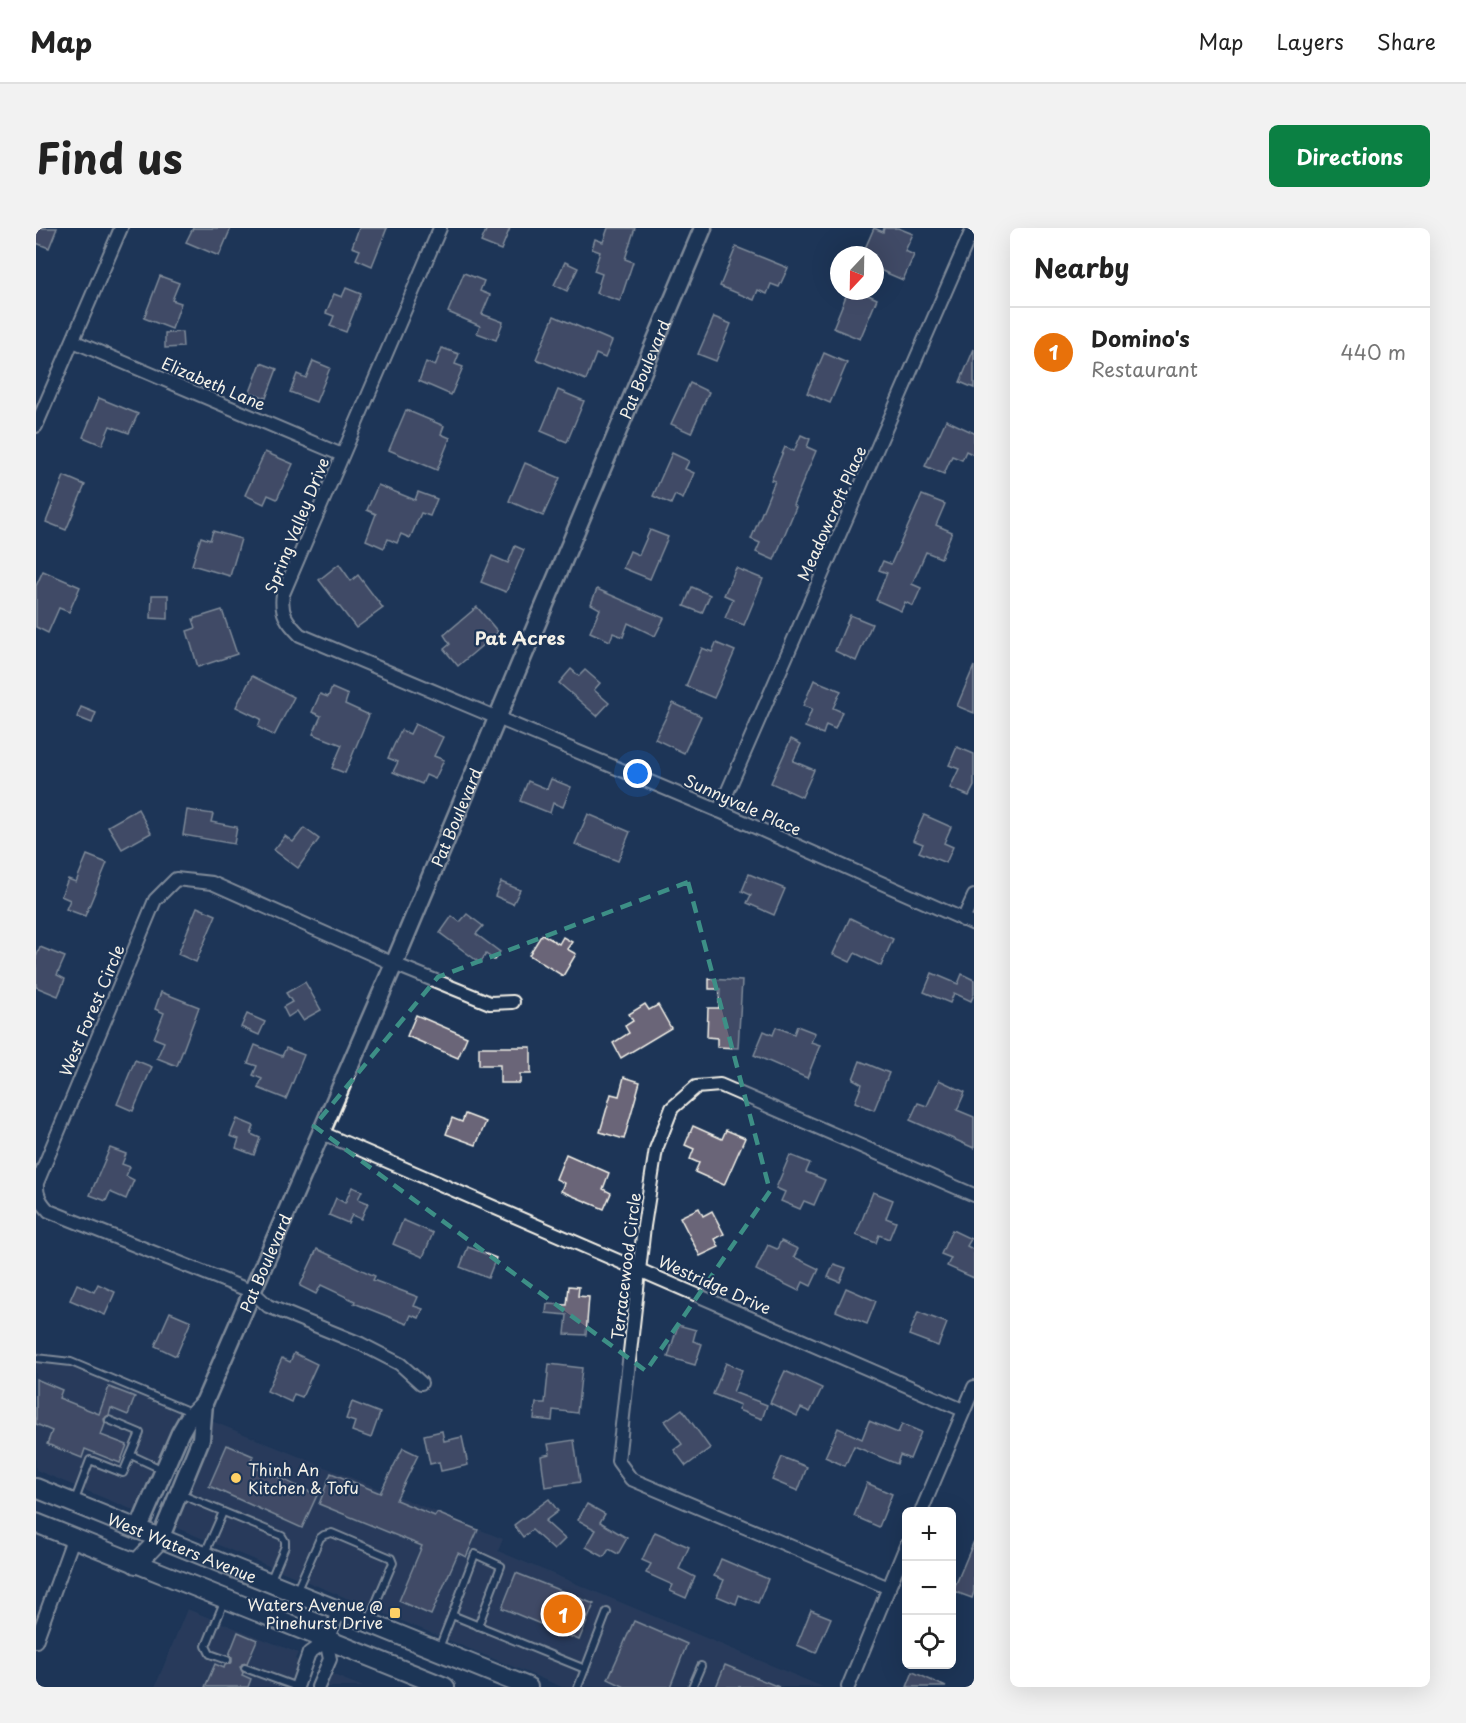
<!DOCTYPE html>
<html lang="en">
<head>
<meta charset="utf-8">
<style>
  body { margin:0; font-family:"Playpen Sans",sans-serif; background:#f2f2f2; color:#222 }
  .controls { position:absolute; right:18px; bottom:18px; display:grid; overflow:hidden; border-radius:9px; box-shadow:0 6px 24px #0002 }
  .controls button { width:54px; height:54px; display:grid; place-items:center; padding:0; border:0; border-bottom:2px solid #e0e0e0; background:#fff; color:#222; font:30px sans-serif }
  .compass { position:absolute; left:794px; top:18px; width:54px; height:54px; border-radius:50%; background:#fff; box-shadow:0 6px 24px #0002; rotate:202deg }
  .you { position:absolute; left:602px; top:546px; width:21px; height:21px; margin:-15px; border:4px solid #fff; border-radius:50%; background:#1a73e8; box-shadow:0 0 0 9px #1a73e833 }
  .badge { display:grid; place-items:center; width:39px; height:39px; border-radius:50%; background:#0b8043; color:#fff; font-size:20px; font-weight:700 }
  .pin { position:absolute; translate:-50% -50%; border:3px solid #fff; box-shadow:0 2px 6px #0006 }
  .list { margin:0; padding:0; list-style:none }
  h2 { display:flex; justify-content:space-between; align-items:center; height:78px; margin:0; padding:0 24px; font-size:26px }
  h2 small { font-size:20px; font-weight:400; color:#767676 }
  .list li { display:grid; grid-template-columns:39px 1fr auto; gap:18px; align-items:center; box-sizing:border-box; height:90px; padding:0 24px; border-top:2px solid #e0e0e0 }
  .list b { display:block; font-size:22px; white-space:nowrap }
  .list p { margin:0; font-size:20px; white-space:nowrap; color:#767676 }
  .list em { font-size:20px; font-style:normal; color:#767676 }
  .icon { flex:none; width:33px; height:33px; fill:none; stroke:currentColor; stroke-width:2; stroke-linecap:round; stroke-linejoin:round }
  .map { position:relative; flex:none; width:938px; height:1459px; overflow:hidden; border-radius:9px }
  header { display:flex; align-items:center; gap:36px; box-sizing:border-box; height:84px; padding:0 30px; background:#fff; border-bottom:2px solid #e0e0e0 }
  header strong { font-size:28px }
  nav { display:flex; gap:33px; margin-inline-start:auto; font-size:21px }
  .intro { display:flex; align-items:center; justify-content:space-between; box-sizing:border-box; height:144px; padding:0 36px }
  h1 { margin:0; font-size:42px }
  .button { padding:15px 27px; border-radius:9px; background:#0b8043; color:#fff; font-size:21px; font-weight:700 }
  main { display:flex; gap:36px; padding:0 36px }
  aside { flex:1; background:#fff; border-radius:9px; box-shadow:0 6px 24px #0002 }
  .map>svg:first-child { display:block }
</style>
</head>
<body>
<header>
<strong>Map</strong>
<nav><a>Map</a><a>Layers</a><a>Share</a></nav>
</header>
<div class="intro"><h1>Find us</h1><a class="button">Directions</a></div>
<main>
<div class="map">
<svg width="938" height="1459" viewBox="0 0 938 1459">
  <rect width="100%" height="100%" fill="#1d3557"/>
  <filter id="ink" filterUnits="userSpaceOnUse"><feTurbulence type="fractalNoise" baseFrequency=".0167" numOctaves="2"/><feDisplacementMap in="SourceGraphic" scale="12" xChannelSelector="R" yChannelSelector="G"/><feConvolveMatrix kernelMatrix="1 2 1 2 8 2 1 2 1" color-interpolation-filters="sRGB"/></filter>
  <g filter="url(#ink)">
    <g fill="#344361">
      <polygon points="0,1122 151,1183 102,1284 0,1242"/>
      <polygon points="173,1192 467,1311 462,1323 787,1459 526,1459 136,1298"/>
      <polygon points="151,1381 262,1425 259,1431 263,1433 253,1459 119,1459"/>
      <polygon points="295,1446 327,1459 289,1459"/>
    </g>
    <g fill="#6a6578" stroke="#f4f1e8" stroke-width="1.5">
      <polygon points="0,0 21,0 13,20 0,15"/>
      <polygon points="157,0 195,0 183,28 150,14"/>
      <polygon points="323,0 351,0 336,38 320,31 324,22 316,19"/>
      <polygon points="451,0 474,0 465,22 445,14"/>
      <polygon points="572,0 599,0 589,31 597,34 584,73 560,65 566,46 558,43 564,24 556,21 559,11 567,14"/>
      <polygon points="838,0 847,4 848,0 862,0 877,6 869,23 878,27 867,52 839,40 839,27 827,25"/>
      <polygon points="700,19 752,40 743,59 735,56 731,66 722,62 718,72 684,58"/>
      <polygon points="529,34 542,40 531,63 518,57"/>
      <polygon points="428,45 448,53 444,63 454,67 446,86 467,94 460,112 441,105 444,98 412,84"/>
      <polygon points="124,48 143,55 136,72 145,75 136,101 108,90"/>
      <polygon points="310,60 325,66 310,104 294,98 298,88 290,85 298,66 306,69"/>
      <polygon points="812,63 823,63 841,71 824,111 797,100"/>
      <polygon points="518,88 576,113 569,130 560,126 550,152 500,131"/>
      <polygon points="678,89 695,96 680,133 662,126"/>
      <polygon points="146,104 147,119 129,120 129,105"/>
      <polygon points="406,120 423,126 419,136 427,139 415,167 383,153 390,134 399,138"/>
      <polygon points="938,121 938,160 924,154"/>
      <polygon points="788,125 811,135 794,175 771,165"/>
      <polygon points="277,133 294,140 280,174 254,164 261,146 270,150"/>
      <polygon points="225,135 241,141 230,170 214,164"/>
      <polygon points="654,155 673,164 655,205 635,196"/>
      <polygon points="522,162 548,173 531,214 505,203"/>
      <polygon points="63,170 102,186 93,205 74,198 66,217 47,209"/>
      <polygon points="370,182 408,198 405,206 414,210 401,242 353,222"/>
      <polygon points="910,192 938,205 938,227 930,223 926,232 916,228 908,246 889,238"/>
      <polygon points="765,207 774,211 771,219 780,223 757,277 760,279 738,332 720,324 724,315 715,311 739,253 735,252 749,219 758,223"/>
      <polygon points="229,224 257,236 241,271 232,267 228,276 209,267"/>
      <polygon points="636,225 653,233 649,241 658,245 647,271 639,267 635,276 617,268"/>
      <polygon points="489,235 524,250 507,288 473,273"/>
      <polygon points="28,248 49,257 30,302 10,294"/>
      <polygon points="342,257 379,272 382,264 401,271 394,288 385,285 374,310 365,306 361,315 352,311 348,320 330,312 340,286 331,282"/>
      <polygon points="886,267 909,276 900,297 916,304 905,330 890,324 876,356 885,360 877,378 869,374 865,383 840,372 851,345 843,342 847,333 855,336"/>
      <polygon points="614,302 632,309 614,351 587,340 594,323 603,327"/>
      <polygon points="177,303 205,311 194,348 156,337 165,309 174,312"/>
      <polygon points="479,318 488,322 470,364 445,354 456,328 472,335"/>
      <polygon points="303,336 315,353 322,347 347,380 320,400 283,352"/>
      <polygon points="700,340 727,351 708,397 689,390 697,371 688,367"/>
      <polygon points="7,343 44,359 33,384 23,380 12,405 0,399 0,358"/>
      <polygon points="656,359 674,367 666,385 648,378"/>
      <polygon points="561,361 628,390 619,408 592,395 587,409 577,405 574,413 554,404 564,381 555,376"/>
      <polygon points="116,367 132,367 132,391 115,390"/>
      <polygon points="441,379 462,404 422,438 408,421 414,416 408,407"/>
      <polygon points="186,382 201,426 162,439 151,403 160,400 157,391"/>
      <polygon points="814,387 836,396 820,433 799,423"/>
      <polygon points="680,415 699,423 678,470 650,458 666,420 676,424"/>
      <polygon points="938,438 938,485 921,478"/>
      <polygon points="535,441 543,448 549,442 564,455 558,462 573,475 561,488 523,455"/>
      <polygon points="216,448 258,469 238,508 222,499 225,491 200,479"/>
      <polygon points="778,452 805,463 797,480 806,484 799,501 790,497 787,506 769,499 776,481 767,478"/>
      <polygon points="296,460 312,467 309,476 333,487 309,545 296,540 306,517 277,506 285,488 276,484 284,466 292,469"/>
      <polygon points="637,475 665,488 648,525 619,511"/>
      <polygon points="45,479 60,485 56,495 41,489"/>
      <polygon points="379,496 407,509 398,528 408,532 399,551 390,547 386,556 357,544 362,534 352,530 365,502 374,506"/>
      <polygon points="755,511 765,516 757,533 778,542 766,569 735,555"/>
      <polygon points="921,519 938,526 938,558 933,568 914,560 923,541 913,537"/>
      <polygon points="515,551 535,559 527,579 517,575 514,585 484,573 492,553 511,561"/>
      <polygon points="102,581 115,605 86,621 72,598"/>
      <polygon points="151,582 177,586 175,594 201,599 198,616 147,607"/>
      <polygon points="552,586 594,604 582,633 539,616"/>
      <polygon points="888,587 915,599 908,615 917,619 910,635 883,624 887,616 877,612"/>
      <polygon points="268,600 283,611 262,640 238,622 249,608 257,614"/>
      <polygon points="51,627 71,635 49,688 30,681 34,672 25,668 32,651 40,654"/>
      <polygon points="713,646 749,661 738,687 711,675 715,667 706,663"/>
      <polygon points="465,654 484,662 477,676 459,668"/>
      <polygon points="161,679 180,687 160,734 142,726"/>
      <polygon points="431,686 447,698 440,706 464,724 458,732 450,726 444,735 404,705 416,688 424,694"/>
      <polygon points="814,690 857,711 845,738 819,725 814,734 797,726"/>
      <polygon points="506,706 523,716 527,709 536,714 531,721 540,726 527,748 493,727"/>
      <polygon points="4,719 29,729 21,747 29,751 22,768 0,759 0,729"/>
      <polygon points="896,745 922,756 926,746 938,752 938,766 935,773 918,765 914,775 888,764"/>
      <polygon points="673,751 706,753 702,820 681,819 681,810 671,809 672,780 683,780 684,761 673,761"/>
      <polygon points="269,754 285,782 267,792 261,783 252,789 247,779 256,774 250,765"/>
      <polygon points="125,764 163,779 141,838 121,830 128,814 118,810 128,785 119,781"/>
      <polygon points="609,776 613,782 622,777 635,800 585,830 577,815 593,805 589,798 597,793 593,786"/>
      <polygon points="211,786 229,794 223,807 205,799"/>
      <polygon points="380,787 431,809 422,830 371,808"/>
      <polygon points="761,798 779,805 775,814 784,817 771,850 718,827 728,803 737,807 740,799 758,806"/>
      <polygon points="219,817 246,828 250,820 268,827 250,871 222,860 226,851 217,847 221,838 212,835"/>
      <polygon points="443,819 495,819 495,846 484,846 484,855 464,855 464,837 443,837"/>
      <polygon points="99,832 116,839 97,883 81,876"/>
      <polygon points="824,833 853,845 838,882 819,874 826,856 817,851"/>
      <polygon points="588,849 604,854 588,911 564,904 575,866 583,868"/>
      <polygon points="903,852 929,864 921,882 938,889 938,920 874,892 882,875 891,878"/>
      <polygon points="429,886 450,894 440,917 410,906 416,890 426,894"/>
      <polygon points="201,891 218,898 215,906 224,910 218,927 200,920 203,911 194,908"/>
      <polygon points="657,898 686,911 690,902 709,910 688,957 659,944 663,935 654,931 658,921 649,917"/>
      <polygon points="74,920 90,926 86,936 94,939 90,948 98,952 90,971 74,964 70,973 54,967"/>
      <polygon points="530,926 573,945 567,961 575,965 568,981 525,963 528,955 520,951"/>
      <polygon points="754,927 774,935 770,944 789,952 778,977 768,973 764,981 745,973 749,964 740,960"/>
      <polygon points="316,959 326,963 322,971 332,975 325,991 316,987 312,995 293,987 300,970 309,975"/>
      <polygon points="837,964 857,972 850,990 860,994 853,1011 843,1007 840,1015 820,1007"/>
      <polygon points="663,980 667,988 676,983 688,1006 679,1011 683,1019 664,1028 644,989"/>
      <polygon points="367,992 397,1005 387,1029 357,1016"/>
      <polygon points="916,1002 935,1011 931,1018 938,1022 938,1050 911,1038 915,1030 905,1026"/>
      <polygon points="745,1013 762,1021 758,1029 783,1041 775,1058 767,1054 763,1063 720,1042 732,1017 741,1021"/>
      <polygon points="432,1019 460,1030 452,1050 424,1039"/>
      <polygon points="281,1021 339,1048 337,1052 382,1069 378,1078 387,1081 383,1090 375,1087 371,1096 318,1075 319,1073 285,1057 280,1066 264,1058"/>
      <polygon points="798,1036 810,1040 804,1054 792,1049"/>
      <polygon points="41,1056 58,1064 62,1056 79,1064 69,1087 34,1072"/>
      <polygon points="533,1058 543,1059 542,1068 553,1069 550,1107 529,1106 531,1087 510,1085 511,1076 531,1077"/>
      <polygon points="810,1060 840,1073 831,1096 800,1083"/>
      <polygon points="134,1084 155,1093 140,1128 119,1118"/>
      <polygon points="882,1084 911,1095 902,1118 873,1107"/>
      <polygon points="642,1097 660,1102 657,1113 666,1116 659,1137 632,1129"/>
      <polygon points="258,1125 281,1136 266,1169 258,1166 255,1174 231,1163 246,1130 254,1134"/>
      <polygon points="690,1135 706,1142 697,1164 731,1177 726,1191 702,1182 704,1177 677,1166"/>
      <polygon points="513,1136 546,1140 541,1185 517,1182 516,1193 498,1191 500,1175 509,1175"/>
      <polygon points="749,1143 786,1160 774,1184 765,1180 761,1188 734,1175"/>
      <polygon points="0,1151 26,1162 23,1170 63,1186 73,1159 99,1169 92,1187 75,1180 73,1187 68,1191 69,1196 65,1207 91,1217 84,1235 49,1221 46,1230 11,1216 16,1203 0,1196"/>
      <polygon points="316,1174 344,1185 335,1210 316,1203 319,1194 310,1191"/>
      <polygon points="646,1181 674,1220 650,1238 638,1222 646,1216 629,1193"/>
      <polygon points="833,1193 862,1205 866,1196 885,1204 874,1231 864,1227 861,1236 818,1218 809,1238 789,1229 802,1200 826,1211"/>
      <polygon points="406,1203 408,1213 426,1209 432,1237 405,1243 403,1234 394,1236 388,1207"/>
      <polygon points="538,1212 544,1254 509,1259 505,1228 514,1226 512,1216"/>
      <polygon points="191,1217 217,1228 213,1236 281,1267 266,1300 173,1258"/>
      <polygon points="367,1220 382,1227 360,1272 399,1288 401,1285 442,1302 430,1329 422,1325 395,1387 363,1373 386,1318 283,1276 295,1245 344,1265"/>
      <polygon points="746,1229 771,1239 762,1263 736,1252"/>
      <polygon points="831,1255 856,1266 843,1299 818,1288"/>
      <polygon points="513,1271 522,1283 509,1293 529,1311 518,1322 496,1302 487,1309 478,1297"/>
      <polygon points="551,1276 569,1286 564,1294 591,1310 582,1326 573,1321 568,1329 550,1319 560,1302 542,1292"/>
      <polygon points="619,1304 653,1319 643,1341 659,1349 650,1370 634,1363 637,1357 610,1345 615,1336 606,1332"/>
      <polygon points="938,1313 938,1364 936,1370 917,1363"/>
      <polygon points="685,1331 732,1351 722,1375 703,1367 700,1376 681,1368 688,1352 678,1348"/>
      <polygon points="480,1345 558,1376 543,1412 466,1380"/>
      <polygon points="775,1382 795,1390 780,1425 761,1417"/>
      <polygon points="598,1393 651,1416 634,1459 589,1459 572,1451"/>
      <polygon points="202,1404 221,1412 211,1435 206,1436 204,1439 207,1445 206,1447 215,1451 212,1459 169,1459 179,1436 188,1440 189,1437 196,1434 196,1430 193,1427"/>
      <polygon points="689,1437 743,1459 680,1459"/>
      <polygon points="877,1444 910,1459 871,1459"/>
    </g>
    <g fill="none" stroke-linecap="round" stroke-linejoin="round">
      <g stroke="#f4f1e8" stroke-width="10">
        <g id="service">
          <polyline points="0,1130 35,1134 157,1185"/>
          <polyline points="95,1227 127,1242"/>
          <polyline points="144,1266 246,1308 249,1313 249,1318 235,1351"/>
          <polyline points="39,1272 54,1232 87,1245 104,1205 73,1192"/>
          <polyline points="169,1325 187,1284"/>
          <polyline points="260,1364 284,1310 288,1307 296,1305 355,1330 357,1335 355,1339 333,1391"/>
          <polyline points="188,1374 170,1418 174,1426 191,1432"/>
          <polyline points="416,1387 439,1326 465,1338 442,1398"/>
          <polyline points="403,1420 416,1387 549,1441"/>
          <polyline points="209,1440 261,1459"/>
          <polyline points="542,1459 571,1384"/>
          <polyline points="656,1459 665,1438"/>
        </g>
      </g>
      <g stroke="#f4f1e8" stroke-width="16">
        <g id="minor">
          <path d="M404,0L247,366C244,385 251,394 264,407L683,583L938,696"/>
          <polyline points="37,113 306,227"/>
          <polyline points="0,198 85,0"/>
          <polyline points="683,583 937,0"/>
          <polyline points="927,692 938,668"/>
          <polyline points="284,904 927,1182"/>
          <path d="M385,1155L364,1136L325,1116L232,1078L217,1064L13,983C5,975 0,967 1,955L119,672L140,651L176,655L358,736L454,775L477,774"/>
          <polyline points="885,1284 938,1159"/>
          <polyline points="853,1360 595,1251 582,1233 608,998 620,921 636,880 660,859 684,857 938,967"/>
          <polyline points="0,1413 37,1311"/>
          <polyline points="261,1459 273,1425 290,1413 304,1383"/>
          <polyline points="282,1459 294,1431 290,1413"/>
          <polyline points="812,1459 870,1318"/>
        </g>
      </g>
      <g stroke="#f4f1e8" stroke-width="21">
        <g id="tertiary">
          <polyline points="102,1302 144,1205 152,1191 168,1175"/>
          <path id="s1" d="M124,1311L165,1211L168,1175L358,736L667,0"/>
        </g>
      </g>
      <g stroke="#f4f1e8" stroke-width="22">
        <g id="secondary">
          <path id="s2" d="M0,1260L492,1459"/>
          <polyline points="0,1295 409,1459"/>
          <polyline points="100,1336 124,1311"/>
        </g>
      </g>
      <use href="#service" stroke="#1d3557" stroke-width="6"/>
      <use href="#minor" stroke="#1d3557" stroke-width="12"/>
      <use href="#tertiary" stroke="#1d3557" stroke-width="16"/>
      <use href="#secondary" stroke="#1d3557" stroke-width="18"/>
    </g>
  </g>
  <path d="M0 0H938V1459H0ZM652,654L734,963L610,1143L278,898L402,749Z" fill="#1d3557" fill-opacity=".55" fill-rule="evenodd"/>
  <path fill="none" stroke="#3d8f86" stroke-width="4.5" stroke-dasharray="12 8" stroke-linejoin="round" d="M652,654L734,963L610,1143L278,898L402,749Z"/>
  <g fill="#ffd166" stroke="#1d3557" stroke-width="2">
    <circle cx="200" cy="1250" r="6"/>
    <rect x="353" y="1379" width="12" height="12" rx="3"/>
  </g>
  <g text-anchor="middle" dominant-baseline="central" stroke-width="4.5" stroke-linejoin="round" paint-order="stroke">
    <g font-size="16" fill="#f4f1e8" stroke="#1d3557">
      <text stroke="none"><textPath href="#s1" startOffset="1268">Pat Boulevard</textPath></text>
      <text transform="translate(178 155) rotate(23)">Elizabeth Lane</text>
      <text transform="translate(795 285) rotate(-66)">Meadowcroft Place</text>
      <text transform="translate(260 297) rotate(-68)">Spring Valley Drive</text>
      <text transform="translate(707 576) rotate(24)">Sunnyvale Place</text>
      <text stroke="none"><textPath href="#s1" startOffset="782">Pat Boulevard</textPath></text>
      <text transform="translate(55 782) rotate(-67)">West Forest Circle</text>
      <text stroke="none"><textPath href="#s1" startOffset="297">Pat Boulevard</textPath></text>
      <text transform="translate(589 1038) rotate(-83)">Terracewood Circle</text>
      <text transform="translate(679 1056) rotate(24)">Westridge Drive</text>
      <text stroke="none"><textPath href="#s2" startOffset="158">West Waters Avenue</textPath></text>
    </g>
    <g font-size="16" fill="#f4f1e8" stroke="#1d3557" text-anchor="start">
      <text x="212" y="1241">Thinh An<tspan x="212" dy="18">Kitchen &amp; Tofu</tspan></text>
      <text x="347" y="1376" text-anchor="end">Waters Avenue @<tspan x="347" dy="18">Pinehurst Drive</tspan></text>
    </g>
    <g font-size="18" font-weight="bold" fill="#f4f1e8" stroke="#1d3557">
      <text x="484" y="409">Pat Acres</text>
    </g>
  </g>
</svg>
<div class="controls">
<button>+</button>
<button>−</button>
<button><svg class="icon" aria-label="locate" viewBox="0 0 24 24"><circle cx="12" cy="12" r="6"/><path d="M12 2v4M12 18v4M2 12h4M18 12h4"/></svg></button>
</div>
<svg class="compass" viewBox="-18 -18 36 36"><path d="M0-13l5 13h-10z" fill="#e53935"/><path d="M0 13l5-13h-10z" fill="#767676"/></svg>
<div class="you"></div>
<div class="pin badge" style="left:527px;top:1386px;background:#e8710a">1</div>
</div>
<aside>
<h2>Nearby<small></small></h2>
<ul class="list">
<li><span class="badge" style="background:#e8710a">1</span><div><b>Domino's</b><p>Restaurant</p></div><em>440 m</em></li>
</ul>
</aside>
</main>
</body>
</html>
